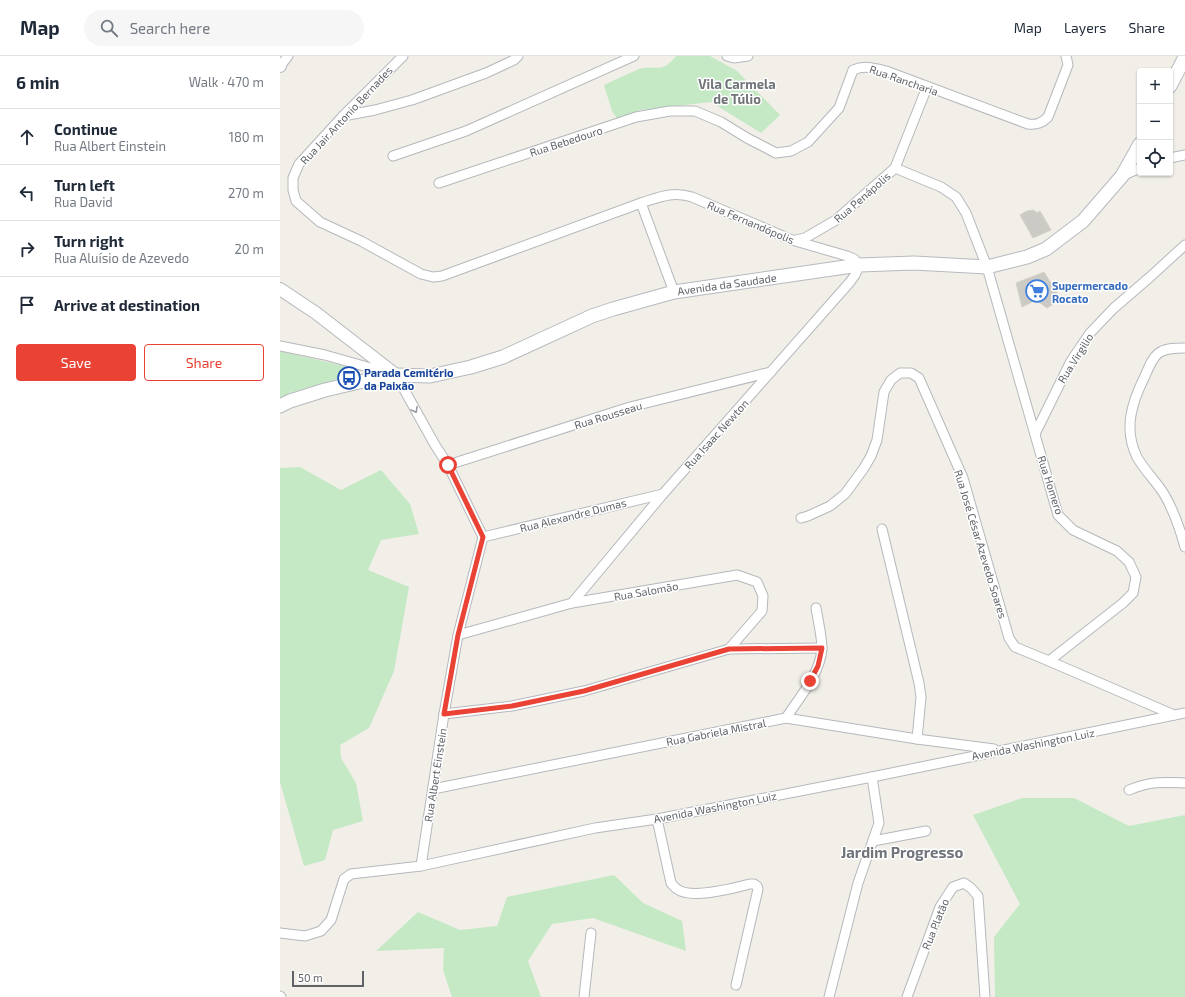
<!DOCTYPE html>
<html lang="en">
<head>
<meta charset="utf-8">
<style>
  body { margin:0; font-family:"Exo 2",sans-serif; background:#f6f6f7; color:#1f2937 }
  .controls { position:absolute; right:12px; top:12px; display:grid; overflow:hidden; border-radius:4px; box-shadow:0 1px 3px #0004 }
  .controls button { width:36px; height:36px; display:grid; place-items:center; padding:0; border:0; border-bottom:1px solid #e0e1e3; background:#fff; color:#1f2937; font:20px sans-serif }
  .scale { position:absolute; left:12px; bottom:10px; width:72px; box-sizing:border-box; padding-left:4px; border:2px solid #5f6368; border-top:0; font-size:11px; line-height:14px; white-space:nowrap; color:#5f6368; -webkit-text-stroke:3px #fff; paint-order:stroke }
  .stop { position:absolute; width:12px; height:12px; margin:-9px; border:3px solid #ea4335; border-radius:50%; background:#fff }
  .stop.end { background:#ea4335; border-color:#fff; box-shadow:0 1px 4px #0008 }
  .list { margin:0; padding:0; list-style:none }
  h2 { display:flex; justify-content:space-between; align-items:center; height:52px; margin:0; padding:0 16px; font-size:17px }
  h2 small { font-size:13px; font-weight:400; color:#747a83 }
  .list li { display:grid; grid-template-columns:26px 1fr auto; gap:12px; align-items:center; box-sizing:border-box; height:56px; padding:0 16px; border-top:1px solid #e0e1e3 }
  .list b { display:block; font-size:15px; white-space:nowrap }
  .list p { margin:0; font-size:13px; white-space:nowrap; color:#747a83 }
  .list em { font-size:13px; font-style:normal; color:#747a83 }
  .actions { display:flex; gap:8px; padding:12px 16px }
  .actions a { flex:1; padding:9px 0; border:1px solid #ea4335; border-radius:4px; text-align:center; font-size:14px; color:#ea4335 }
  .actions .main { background:#ea4335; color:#fff }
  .icon { flex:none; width:22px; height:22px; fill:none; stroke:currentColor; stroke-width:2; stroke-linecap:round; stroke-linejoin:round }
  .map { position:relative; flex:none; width:905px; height:941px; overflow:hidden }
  header { display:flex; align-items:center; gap:24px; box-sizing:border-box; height:56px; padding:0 20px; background:#fff; border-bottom:1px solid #e0e1e3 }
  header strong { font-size:19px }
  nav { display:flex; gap:22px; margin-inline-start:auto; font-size:14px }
  .search { width:280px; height:36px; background:#f6f6f7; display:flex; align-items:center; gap:10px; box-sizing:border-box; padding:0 14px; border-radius:22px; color:#747a83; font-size:15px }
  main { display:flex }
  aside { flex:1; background:#fff }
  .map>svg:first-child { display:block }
</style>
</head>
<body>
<header>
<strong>Map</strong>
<div class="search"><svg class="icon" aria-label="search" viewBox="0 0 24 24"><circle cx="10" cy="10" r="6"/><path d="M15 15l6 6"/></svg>Search here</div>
<nav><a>Map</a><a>Layers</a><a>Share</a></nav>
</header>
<main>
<aside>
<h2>6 min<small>Walk · 470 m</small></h2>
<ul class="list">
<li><svg class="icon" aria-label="ahead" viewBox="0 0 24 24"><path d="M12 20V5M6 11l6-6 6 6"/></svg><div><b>Continue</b><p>Rua Albert Einstein</p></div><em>180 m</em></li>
<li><svg class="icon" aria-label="left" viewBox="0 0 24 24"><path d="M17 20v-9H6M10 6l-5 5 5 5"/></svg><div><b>Turn left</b><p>Rua David</p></div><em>270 m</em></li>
<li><svg class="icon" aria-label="right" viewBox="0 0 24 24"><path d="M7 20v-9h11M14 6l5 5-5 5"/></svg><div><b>Turn right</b><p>Rua Aluísio de Azevedo</p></div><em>20 m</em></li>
<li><svg class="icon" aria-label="arrive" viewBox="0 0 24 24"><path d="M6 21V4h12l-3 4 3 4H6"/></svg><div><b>Arrive at destination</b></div></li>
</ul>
<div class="actions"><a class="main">Save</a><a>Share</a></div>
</aside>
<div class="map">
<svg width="905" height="941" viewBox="0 0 905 941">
  <rect width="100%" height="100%" fill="#f1efe8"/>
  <g fill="#c5e8c5">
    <path d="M396,0H430L457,15L500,59L481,77L431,46L360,54L338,64L332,55L324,29C335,24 347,18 359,13C376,8 381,19 396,0Z"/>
    <polygon points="0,295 64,310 62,322 9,337 0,342"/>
    <polygon points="20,411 61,434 101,414 130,448 139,478 101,484 88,514 129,531 114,615 89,672 60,689 61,702 76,727 83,765 53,774 45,804 24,810 0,726 0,412"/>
    <polygon points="742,742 794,742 849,770 905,759 905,941 715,941 714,881 740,848 693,759"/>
    <polygon points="334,819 363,847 402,865 406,895 313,862 272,868 248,905 261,941 172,941 163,914 164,892 96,895 138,856 180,874 217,870 227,841"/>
  </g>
  <g fill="#cccac5" stroke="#d6d1c6">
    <polygon points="754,154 757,157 760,155 771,174 753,182 740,159 747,155"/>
    <polygon points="764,216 781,243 767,252 756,244 742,251 736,227"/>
  </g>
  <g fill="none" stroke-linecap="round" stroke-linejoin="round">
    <g stroke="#b5b8bc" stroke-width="11">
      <g id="minor">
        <path d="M123,0L63,60L19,108L13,122V134L16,145L40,166L81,185L141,218L153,221L162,220L361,147C380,141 391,135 412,141L512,184L567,200L574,203L579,209L575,219L570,226L383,438L292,547"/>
        <polyline points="447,0 454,2 468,0"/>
        <polyline points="1,9 8,0"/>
        <polyline points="63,60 95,54 132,44 206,17 234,4 238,0"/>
        <polyline points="113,100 186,75 354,0"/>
        <polyline points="890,102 905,99"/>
        <polyline points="615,112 661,131 676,141 686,157 707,211 778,459 793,474 837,495 849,506 856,521 853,537 843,547 769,605 894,659"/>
        <polyline points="842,120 860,112"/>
        <path d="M159,127L356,61L390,55H415L441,66L467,82L496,97L511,95L528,86L559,52L573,14C585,9 594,12 606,15L748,68C757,69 762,67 768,61L788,9L786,0"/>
        <polyline points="361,147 394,236"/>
        <polyline points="516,184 525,182 556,164 615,112 647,31"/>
        <polyline points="0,290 45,299 116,319 155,389 168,409 203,481 178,579 164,658 141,810"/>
        <path d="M905,292C878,292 875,296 865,320C852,346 843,373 857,401C864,414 876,425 884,438C894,455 900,473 905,491"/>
        <polyline points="755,378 791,305 810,277 834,252 870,221 905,189"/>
        <polyline points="168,409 350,351 491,316"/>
        <polyline points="521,462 528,460 550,450 565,438 584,412 591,400 597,384 604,336 611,324 620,317 631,317 639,322 683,422 729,582 735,591 769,605"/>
        <polyline points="602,473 639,627 641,641 637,683"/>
        <polyline points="203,481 383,438"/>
        <polyline points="178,579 292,547 457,519 477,526 483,540 482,555 449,593"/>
        <polyline points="164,658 232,650 304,635 449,593 542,592"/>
        <path d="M506,662C519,642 540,618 542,593C542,581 538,564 536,552"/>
        <polyline points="153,733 506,662 637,683 714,693"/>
        <path d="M849,734C871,725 882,726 905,727"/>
        <path d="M377,763L391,827C393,829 395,832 397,833C411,844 454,832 470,828H474L477,830L478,833L456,929"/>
        <polyline points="593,785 646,775"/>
        <polyline points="0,877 25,880 41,875 51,864 64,823 71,818 141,810 315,772 377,763 592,721 905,657"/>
        <polyline points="0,940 1,941"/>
        <polyline points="304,941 311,877"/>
        <polyline points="549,941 578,827 599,767 592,721"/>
        <polyline points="627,941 660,851 673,831 684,827 691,832 698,840 705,941"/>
      </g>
    </g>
    <g stroke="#b5b8bc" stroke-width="14">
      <g id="tertiary">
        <polyline points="0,8 0,10"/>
        <polyline points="0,233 36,257 116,319"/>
      </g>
    </g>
    <g stroke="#b6babf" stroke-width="15">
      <g id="secondary">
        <polyline points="890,30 905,1"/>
        <polyline points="0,350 10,345 45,334 92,323 116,319 150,320 191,311 223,301 312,260 333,253 394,236 579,209 634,207 707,211 747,201 766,193 803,165 842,120 860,88"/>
      </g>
    </g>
    <use href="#minor" stroke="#fff" stroke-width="9"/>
    <use href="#tertiary" stroke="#fff" stroke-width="12"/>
    <use href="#secondary" stroke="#fff" stroke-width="13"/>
  </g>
  <defs><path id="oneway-chevron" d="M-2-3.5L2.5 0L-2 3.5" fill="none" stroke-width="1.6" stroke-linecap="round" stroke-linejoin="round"/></defs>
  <use stroke="#979a9d" href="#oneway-chevron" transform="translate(135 354) rotate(61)"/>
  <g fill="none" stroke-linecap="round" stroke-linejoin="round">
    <polyline stroke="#ea4335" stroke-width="5" points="168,409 203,481 178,579 164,658 232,650 304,635 449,593 542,592 538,610 530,625"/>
  </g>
  <defs>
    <g id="supermarket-ring" transform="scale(1.15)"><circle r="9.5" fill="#fff" stroke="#3f7fe0" stroke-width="1.5"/><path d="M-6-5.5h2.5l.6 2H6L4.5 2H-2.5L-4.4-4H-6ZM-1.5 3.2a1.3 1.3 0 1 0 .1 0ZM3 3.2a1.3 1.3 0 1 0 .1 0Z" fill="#3f7fe0"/></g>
    <g id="bus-ring" transform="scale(1.15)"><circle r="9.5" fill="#fff" stroke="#1a4fb4" stroke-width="1.5"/><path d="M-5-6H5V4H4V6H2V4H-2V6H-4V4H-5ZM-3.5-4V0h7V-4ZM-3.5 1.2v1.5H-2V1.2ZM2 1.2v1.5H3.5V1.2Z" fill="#1a4fb4"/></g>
  </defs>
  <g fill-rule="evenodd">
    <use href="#supermarket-ring" x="757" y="235"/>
    <use href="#bus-ring" x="69" y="322"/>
  </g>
  <g text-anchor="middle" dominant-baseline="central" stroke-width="3" stroke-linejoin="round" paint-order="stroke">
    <g font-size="11" fill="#5f6368" stroke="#fff">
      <text transform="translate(624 24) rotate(19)">Rua Rancharia</text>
      <text transform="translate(66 59) rotate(-47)">Rua Jair Antonio Bernades</text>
      <text transform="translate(286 85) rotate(-18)">Rua Bebedouro</text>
      <text transform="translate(582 141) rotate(-41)">Rua Penápolis</text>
      <text transform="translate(471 166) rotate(23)">Rua Fernandópolis</text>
      <text transform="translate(447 228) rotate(-8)">Avenida da Saudade</text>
      <text transform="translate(795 302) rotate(-58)">Rua Virgilio</text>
      <text transform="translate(328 359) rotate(-17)">Rua Rousseau</text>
      <text transform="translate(436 378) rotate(-48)">Rua Isaac Newton</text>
      <text transform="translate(771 429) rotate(72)">Rua Homero</text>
      <text transform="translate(293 459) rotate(-14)">Rua Alexandre Dumas</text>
      <text transform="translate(701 488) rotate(73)">Rua José César Azevedo Soares</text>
      <text transform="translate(366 535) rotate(-10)">Rua Salomão</text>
      <text transform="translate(436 676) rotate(-11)">Rua Gabriela Mistral</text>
      <text transform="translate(753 688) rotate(-11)">Avenida Washington Luiz</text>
      <text transform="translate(155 719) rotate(-81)">Rua Albert Einstein</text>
      <text transform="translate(435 751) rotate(-11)">Avenida Washington Luiz</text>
      <text transform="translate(655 868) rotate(-68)">Rua Platão</text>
    </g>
    <g font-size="11" font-weight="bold" fill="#366cbe" stroke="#fff" text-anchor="start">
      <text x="772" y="229">Supermercado<tspan x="772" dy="13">Rocato</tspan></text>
    </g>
    <g font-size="11" font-weight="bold" fill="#164399" stroke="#fff" text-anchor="start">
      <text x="84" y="316">Parada Cemitério<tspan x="84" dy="13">da Paixão</tspan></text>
    </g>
    <g font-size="13" font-weight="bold" fill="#70757a" stroke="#fff">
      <text x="457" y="28">Vila Carmela<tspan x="457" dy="15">de Túlio</tspan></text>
    </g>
    <g font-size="15" font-weight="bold" fill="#70757a" stroke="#fff">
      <text x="622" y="796">Jardim Progresso</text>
    </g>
  </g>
</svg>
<div class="controls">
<button>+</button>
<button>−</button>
<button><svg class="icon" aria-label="locate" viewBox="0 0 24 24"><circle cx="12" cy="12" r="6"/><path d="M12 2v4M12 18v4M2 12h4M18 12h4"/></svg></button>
</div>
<div class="scale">50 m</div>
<div class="stop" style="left:168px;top:409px"></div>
<div class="stop end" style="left:530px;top:625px"></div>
</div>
</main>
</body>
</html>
